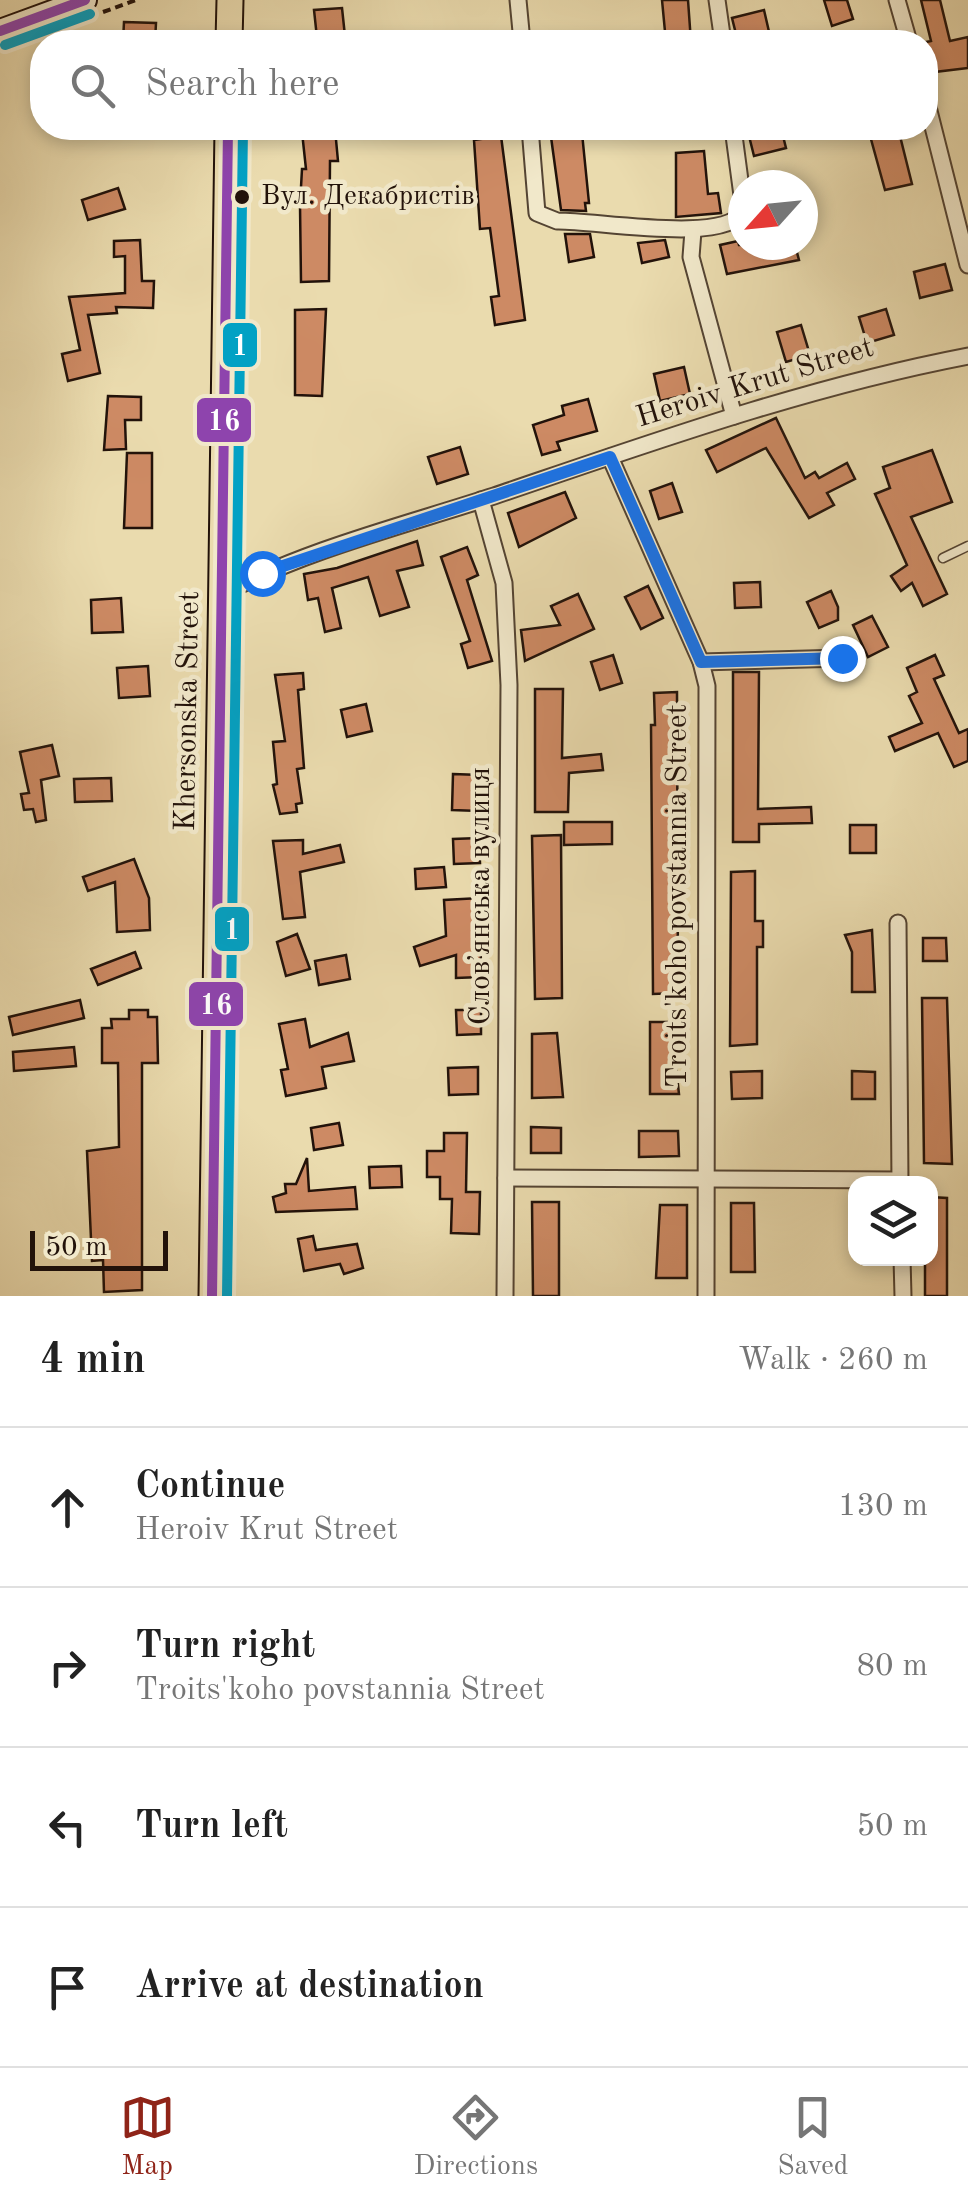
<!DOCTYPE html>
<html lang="en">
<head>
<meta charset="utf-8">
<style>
  body { margin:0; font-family:"Old Standard TT",serif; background:#f6f6f6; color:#222 }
  .controls { position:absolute; right:30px; bottom:30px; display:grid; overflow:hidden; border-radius:20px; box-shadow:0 5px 15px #0003 }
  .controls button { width:90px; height:90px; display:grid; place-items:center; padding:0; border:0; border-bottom:2px solid #e0e0e0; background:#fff; color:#222; font:50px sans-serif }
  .compass { position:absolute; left:728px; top:170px; width:90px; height:90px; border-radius:50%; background:#fff; box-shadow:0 5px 15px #0003; rotate:243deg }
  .scale { position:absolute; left:30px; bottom:25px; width:138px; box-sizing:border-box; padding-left:10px; border:5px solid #22120a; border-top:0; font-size:28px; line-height:35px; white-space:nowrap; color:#22120a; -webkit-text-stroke:8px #f1e8ca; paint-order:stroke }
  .stop { position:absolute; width:30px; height:30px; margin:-22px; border:8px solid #1a73e8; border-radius:50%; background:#fff }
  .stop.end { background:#1a73e8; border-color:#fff; box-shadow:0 2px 10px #0008 }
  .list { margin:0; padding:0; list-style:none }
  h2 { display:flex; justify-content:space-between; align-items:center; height:130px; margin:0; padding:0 40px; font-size:42px }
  h2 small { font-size:32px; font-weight:400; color:#767676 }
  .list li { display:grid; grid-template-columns:65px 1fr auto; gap:30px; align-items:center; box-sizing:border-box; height:160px; padding:0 40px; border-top:2px solid #e0e0e0 }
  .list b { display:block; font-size:38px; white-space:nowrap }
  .list p { margin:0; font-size:32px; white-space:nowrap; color:#767676 }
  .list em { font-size:32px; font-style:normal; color:#767676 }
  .icon { flex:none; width:55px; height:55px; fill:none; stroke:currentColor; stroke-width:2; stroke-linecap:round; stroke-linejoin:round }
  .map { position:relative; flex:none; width:968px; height:1296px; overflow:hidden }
  .search { position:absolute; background:#fff; box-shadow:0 5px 15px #0003; left:30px; right:30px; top:30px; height:110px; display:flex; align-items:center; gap:25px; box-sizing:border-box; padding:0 35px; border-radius:40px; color:#767676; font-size:38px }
  .sheet { height:770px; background:#fff }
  nav { display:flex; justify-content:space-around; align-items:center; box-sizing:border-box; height:140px; border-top:2px solid #e0e0e0; background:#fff; font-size:28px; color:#767676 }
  nav a { display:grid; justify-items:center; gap:5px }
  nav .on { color:#8f2418 }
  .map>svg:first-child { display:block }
</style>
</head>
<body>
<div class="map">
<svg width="968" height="1296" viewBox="0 0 968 1296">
  <rect width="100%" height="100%" fill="#eadbae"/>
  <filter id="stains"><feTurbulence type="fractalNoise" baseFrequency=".002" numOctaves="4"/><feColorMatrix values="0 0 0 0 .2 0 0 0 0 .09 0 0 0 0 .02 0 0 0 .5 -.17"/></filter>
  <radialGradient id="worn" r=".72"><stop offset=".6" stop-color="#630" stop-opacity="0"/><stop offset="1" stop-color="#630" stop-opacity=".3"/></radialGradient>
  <g fill="#cd8a64" stroke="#22120a" stroke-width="2.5">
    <polygon points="662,0 688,0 691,42 666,42"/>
    <polygon points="824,0 847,0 853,19 832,26"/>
    <polygon points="921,0 940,0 950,41 968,37 968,68 926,73 926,42 931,41"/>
    <polygon points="342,8 345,36 317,38 314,10"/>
    <polygon points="764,10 770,36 738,42 732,18"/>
    <polygon points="124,22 156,23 155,42 123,42"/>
    <polygon points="781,128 786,148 754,156 749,136"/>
    <polygon points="889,128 898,128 912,184 885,190 869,132"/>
    <polygon points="335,129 338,161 330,161 329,281 301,282 300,205 302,169 306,169 302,132"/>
    <polygon points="582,133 589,203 585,203 586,211 561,210 551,137"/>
    <polygon points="501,136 525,320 495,325 491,297 499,296 490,228 480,229 474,140"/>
    <polygon points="704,151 708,194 718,193 721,213 676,217 676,153"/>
    <polygon points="118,188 125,209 88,220 82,200"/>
    <polygon points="565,234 590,234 594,257 569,262"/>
    <polygon points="140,240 142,281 154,281 153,308 116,307 117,313 88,315 100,373 68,381 62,354 80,350 69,297 125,293 125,256 114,257 114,241"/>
    <polygon points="665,240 669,257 642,263 638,243"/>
    <polygon points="738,241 739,245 795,245 799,260 727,274 720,245"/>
    <polygon points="945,264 952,290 920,298 914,272"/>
    <polygon points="326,309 322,396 295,395 295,310"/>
    <polygon points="886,309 894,335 867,343 859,317"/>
    <polygon points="801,325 810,355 786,362 777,332"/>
    <polygon points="684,367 690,394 660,401 654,374"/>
    <polygon points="108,396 141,397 141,420 125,420 126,449 104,450"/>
    <polygon points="588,399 597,431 557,442 560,450 542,455 533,425 564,415 562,406"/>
    <polygon points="776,418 805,478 815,472 819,478 847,463 855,479 827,493 834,505 809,518 766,448 717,472 706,450"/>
    <polygon points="460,447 468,474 437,484 428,457"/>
    <polygon points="932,450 952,502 911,517 947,594 923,606 912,583 901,591 891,576 907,565 875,494 890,488 883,467"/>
    <polygon points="127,453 152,453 152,528 124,528"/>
    <polygon points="672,483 682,512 659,519 650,491"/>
    <polygon points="565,492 576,518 519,547 508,513"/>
    <polygon points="417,541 423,565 397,571 409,607 380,616 368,577 332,588 341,628 325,632 318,598 308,600 304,574 337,568"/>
    <polygon points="467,547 478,575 467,580 492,661 468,668 461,644 470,641 441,557"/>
    <polygon points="760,582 761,607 735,608 734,583"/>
    <polygon points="648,586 663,618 641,629 625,597"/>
    <polygon points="831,591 838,607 838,620 819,628 807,602"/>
    <polygon points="578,594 594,629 525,661 521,630 560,625 551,606"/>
    <polygon points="121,598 123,632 92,633 91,600"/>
    <polygon points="872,616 888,647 868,657 853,625"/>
    <polygon points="613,655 622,683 600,690 591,662"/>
    <polygon points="935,655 944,675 934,679 959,733 968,729 968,761 954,767 938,733 895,751 889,737 922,723 909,696 917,692 907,668"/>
    <polygon points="148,666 150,696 119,698 117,668"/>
    <polygon points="733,672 759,672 758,809 811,807 812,823 759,824 759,842 733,842"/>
    <polygon points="303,673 304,689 298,690 304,768 297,769 302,803 296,804 297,812 280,814 273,785 277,784 273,742 285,741 275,675"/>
    <polygon points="535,689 563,689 562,758 601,754 603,770 569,773 568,812 535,812"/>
    <polygon points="677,692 678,993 653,994 651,725 655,725 654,693"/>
    <polygon points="366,704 372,731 347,737 341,710"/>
    <polygon points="52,745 59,776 41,780 46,820 36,822 33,809 24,810 21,794 29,793 20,752"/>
    <polygon points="453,774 480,775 479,811 452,810"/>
    <polygon points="111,778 112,801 75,802 74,779"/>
    <polygon points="564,822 612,822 612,844 564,845"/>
    <rect x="850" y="825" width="26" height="28"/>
    <polygon points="561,835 562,998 535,999 532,836"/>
    <polygon points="479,838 480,863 454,864 453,839"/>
    <polygon points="303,840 303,854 340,845 344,862 300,872 305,917 283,919 273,841"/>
    <polygon points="134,859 149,898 150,930 117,932 115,882 88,891 83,877"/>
    <polygon points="444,867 446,887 416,889 415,869"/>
    <polygon points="755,871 755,921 763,921 763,947 757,947 757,1044 730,1046 731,872"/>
    <polygon points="480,898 481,977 456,978 456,955 420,966 414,947 446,936 444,900"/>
    <polygon points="872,930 875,992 852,992 852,952 845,935"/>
    <polygon points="297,934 310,969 286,976 277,942"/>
    <polygon points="923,938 946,938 947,961 923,961"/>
    <polygon points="135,952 141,968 98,985 91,969"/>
    <polygon points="346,955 350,979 319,985 315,961"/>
    <polygon points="922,998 947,998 952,1164 924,1163"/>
    <polygon points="80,1000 84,1018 13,1035 9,1017"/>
    <polygon points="129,1010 148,1010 148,1017 157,1017 158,1063 142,1063 142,1290 104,1292 103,1260 92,1261 87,1151 119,1147 118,1063 102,1063 102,1028 112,1028 111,1019 129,1019"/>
    <polygon points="456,1010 481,1010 481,1034 457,1035"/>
    <polygon points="305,1019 310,1047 348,1033 354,1061 322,1067 326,1088 286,1096 281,1070 288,1069 279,1024"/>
    <polygon points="650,1022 679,1022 680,1047 674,1048 679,1094 650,1094"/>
    <polygon points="557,1033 563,1097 532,1098 532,1034"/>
    <polygon points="74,1047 76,1066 14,1071 13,1052"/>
    <polygon points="478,1067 478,1094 449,1095 448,1068"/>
    <polygon points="762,1071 762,1098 732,1099 731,1072"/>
    <polygon points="852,1071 875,1072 875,1099 852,1099"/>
    <polygon points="339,1123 343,1145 314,1150 311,1128"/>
    <polygon points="531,1127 561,1128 561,1153 531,1153"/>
    <polygon points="639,1131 678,1131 679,1156 639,1157"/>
    <polygon points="444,1133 467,1133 466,1192 480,1192 479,1234 451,1233 452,1199 440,1199 440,1177 427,1177 427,1151 444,1151"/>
    <polygon points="307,1158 309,1191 355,1187 357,1209 276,1212 273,1197 286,1193 285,1184 296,1184"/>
    <polygon points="401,1166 402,1187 370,1188 369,1167"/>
    <polygon points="930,1197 947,1198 947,1296 925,1296 925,1258 930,1258"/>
    <polygon points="532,1202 559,1202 559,1296 533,1296"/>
    <polygon points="731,1203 754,1203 755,1272 731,1272"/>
    <polygon points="660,1205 687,1205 687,1278 656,1278"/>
    <polygon points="313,1236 316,1250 357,1244 363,1268 344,1274 340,1264 304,1271 298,1239"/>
  </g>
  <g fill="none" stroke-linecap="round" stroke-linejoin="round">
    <g stroke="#544433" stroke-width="11">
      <polyline id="service" points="943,558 968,546"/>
    </g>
    <g stroke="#544433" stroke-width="19">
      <g id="minor">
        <polyline points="518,0 522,42"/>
        <polyline points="717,0 723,42"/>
        <polyline points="897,0 909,42"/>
        <polyline points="926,99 968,265"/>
        <path d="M530,128L537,213L557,221C594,220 727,245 743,211"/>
        <polyline points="733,128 743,203"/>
        <polyline points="693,231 691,257 734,416"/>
        <polyline points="610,457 701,662 707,686 706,1296"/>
        <polyline points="481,500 504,583 509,685 505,1296"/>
        <path d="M222,594C308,549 402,526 494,496C650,443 806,387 968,356"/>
        <polyline points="701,662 843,658"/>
        <polyline points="898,923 900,1184"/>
        <polyline points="506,1178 900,1180"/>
        <polyline points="902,1258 903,1296"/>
      </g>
    </g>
    <g stroke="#22120a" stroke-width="26">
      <polyline id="secondary" points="0,31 85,0"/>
    </g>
    <g stroke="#22120a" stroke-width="29">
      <g id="primary">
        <polyline points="229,42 230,0"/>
        <polyline points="212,1296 228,128"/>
      </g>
    </g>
    <polyline stroke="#22120a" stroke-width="4" stroke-dasharray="8 5" stroke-linecap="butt" points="103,12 136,0"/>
    <use href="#service" stroke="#f1e8ca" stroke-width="8"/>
    <use href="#minor" stroke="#f1e8ca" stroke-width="15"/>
    <use href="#secondary" stroke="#f1e8ca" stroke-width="22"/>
    <use href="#primary" stroke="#eadbae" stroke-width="25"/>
    <g stroke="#f1e8ca" stroke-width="18">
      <g id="bus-1">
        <polyline points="0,31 85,0"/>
        <polyline points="212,1296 228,128"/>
      </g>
    </g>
    <g stroke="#f1e8ca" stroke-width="18">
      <g id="bus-2">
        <polyline points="5,45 90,14"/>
        <polyline points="227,1296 243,128"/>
      </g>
    </g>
    <use href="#bus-1" stroke="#8e44ad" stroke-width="10"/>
    <use href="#bus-2" stroke="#02a1c4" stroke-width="10"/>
  </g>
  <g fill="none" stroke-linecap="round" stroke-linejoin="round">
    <polyline stroke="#1a73e8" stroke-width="12" points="262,573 610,457 701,662 842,658"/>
  </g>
  <circle fill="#22120a" stroke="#f1e8ca" stroke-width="4" cx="242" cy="197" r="9"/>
  <g text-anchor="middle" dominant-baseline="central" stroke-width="9" stroke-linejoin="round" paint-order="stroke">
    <g font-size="28" fill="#22120a" stroke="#f1e8ca" text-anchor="start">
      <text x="261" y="197">Вул. Декабристів</text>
    </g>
    <g font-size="30" fill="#22120a" stroke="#f1e8ca">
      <text transform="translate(755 383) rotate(-17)">Heroiv Krut Street</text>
      <text transform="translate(188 711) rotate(-89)">Khersonska Street</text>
      <text transform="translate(481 896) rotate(-90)">Словʼянська вулиця</text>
      <text transform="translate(678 896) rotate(-90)">Troits'koho povstannia Street</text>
    </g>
  </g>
  <g stroke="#f1e8ca" stroke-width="4">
    <rect x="221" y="321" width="38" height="48" rx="10" fill="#02a1c4"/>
    <rect x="195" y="396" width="58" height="48" rx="10" fill="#8e44ad"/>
    <rect x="213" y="905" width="38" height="48" rx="10" fill="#02a1c4"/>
    <rect x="187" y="980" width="58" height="48" rx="10" fill="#8e44ad"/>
  </g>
  <g font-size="28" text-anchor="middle" font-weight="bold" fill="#fff">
    <text x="240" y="355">1</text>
    <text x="224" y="430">16</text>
    <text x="232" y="939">1</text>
    <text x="216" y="1014">16</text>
  </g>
  <rect width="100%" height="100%" filter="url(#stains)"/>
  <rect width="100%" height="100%" fill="url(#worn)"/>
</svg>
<div class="controls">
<button><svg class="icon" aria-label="layers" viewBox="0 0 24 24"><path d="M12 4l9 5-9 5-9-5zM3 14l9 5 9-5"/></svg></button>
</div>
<svg class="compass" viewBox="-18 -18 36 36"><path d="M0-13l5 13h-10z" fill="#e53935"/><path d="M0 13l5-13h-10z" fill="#767676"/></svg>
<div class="scale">50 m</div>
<div class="stop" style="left:262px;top:573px"></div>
<div class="stop end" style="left:842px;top:658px"></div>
<div class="search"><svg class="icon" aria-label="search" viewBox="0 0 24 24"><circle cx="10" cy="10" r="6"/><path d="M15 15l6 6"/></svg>Search here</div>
</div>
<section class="sheet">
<h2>4 min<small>Walk · 260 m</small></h2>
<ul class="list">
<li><svg class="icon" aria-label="ahead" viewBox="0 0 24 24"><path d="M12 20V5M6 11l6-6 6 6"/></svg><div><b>Continue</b><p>Heroiv Krut Street</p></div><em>130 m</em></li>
<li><svg class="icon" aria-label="right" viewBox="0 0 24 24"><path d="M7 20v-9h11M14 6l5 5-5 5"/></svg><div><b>Turn right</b><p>Troits'koho povstannia Street</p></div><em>80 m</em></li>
<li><svg class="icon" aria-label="left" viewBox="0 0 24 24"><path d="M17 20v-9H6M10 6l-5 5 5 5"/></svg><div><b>Turn left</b></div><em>50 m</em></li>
<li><svg class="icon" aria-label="arrive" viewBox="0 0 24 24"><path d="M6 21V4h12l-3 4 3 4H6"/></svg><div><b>Arrive at destination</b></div></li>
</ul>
</section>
<nav>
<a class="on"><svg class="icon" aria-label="map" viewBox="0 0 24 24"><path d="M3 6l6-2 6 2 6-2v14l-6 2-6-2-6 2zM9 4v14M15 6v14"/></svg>Map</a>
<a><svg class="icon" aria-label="directions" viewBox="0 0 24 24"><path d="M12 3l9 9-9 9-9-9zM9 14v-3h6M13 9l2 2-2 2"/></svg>Directions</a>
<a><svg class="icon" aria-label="saved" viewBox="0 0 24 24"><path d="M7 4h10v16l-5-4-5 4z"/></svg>Saved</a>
</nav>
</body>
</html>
